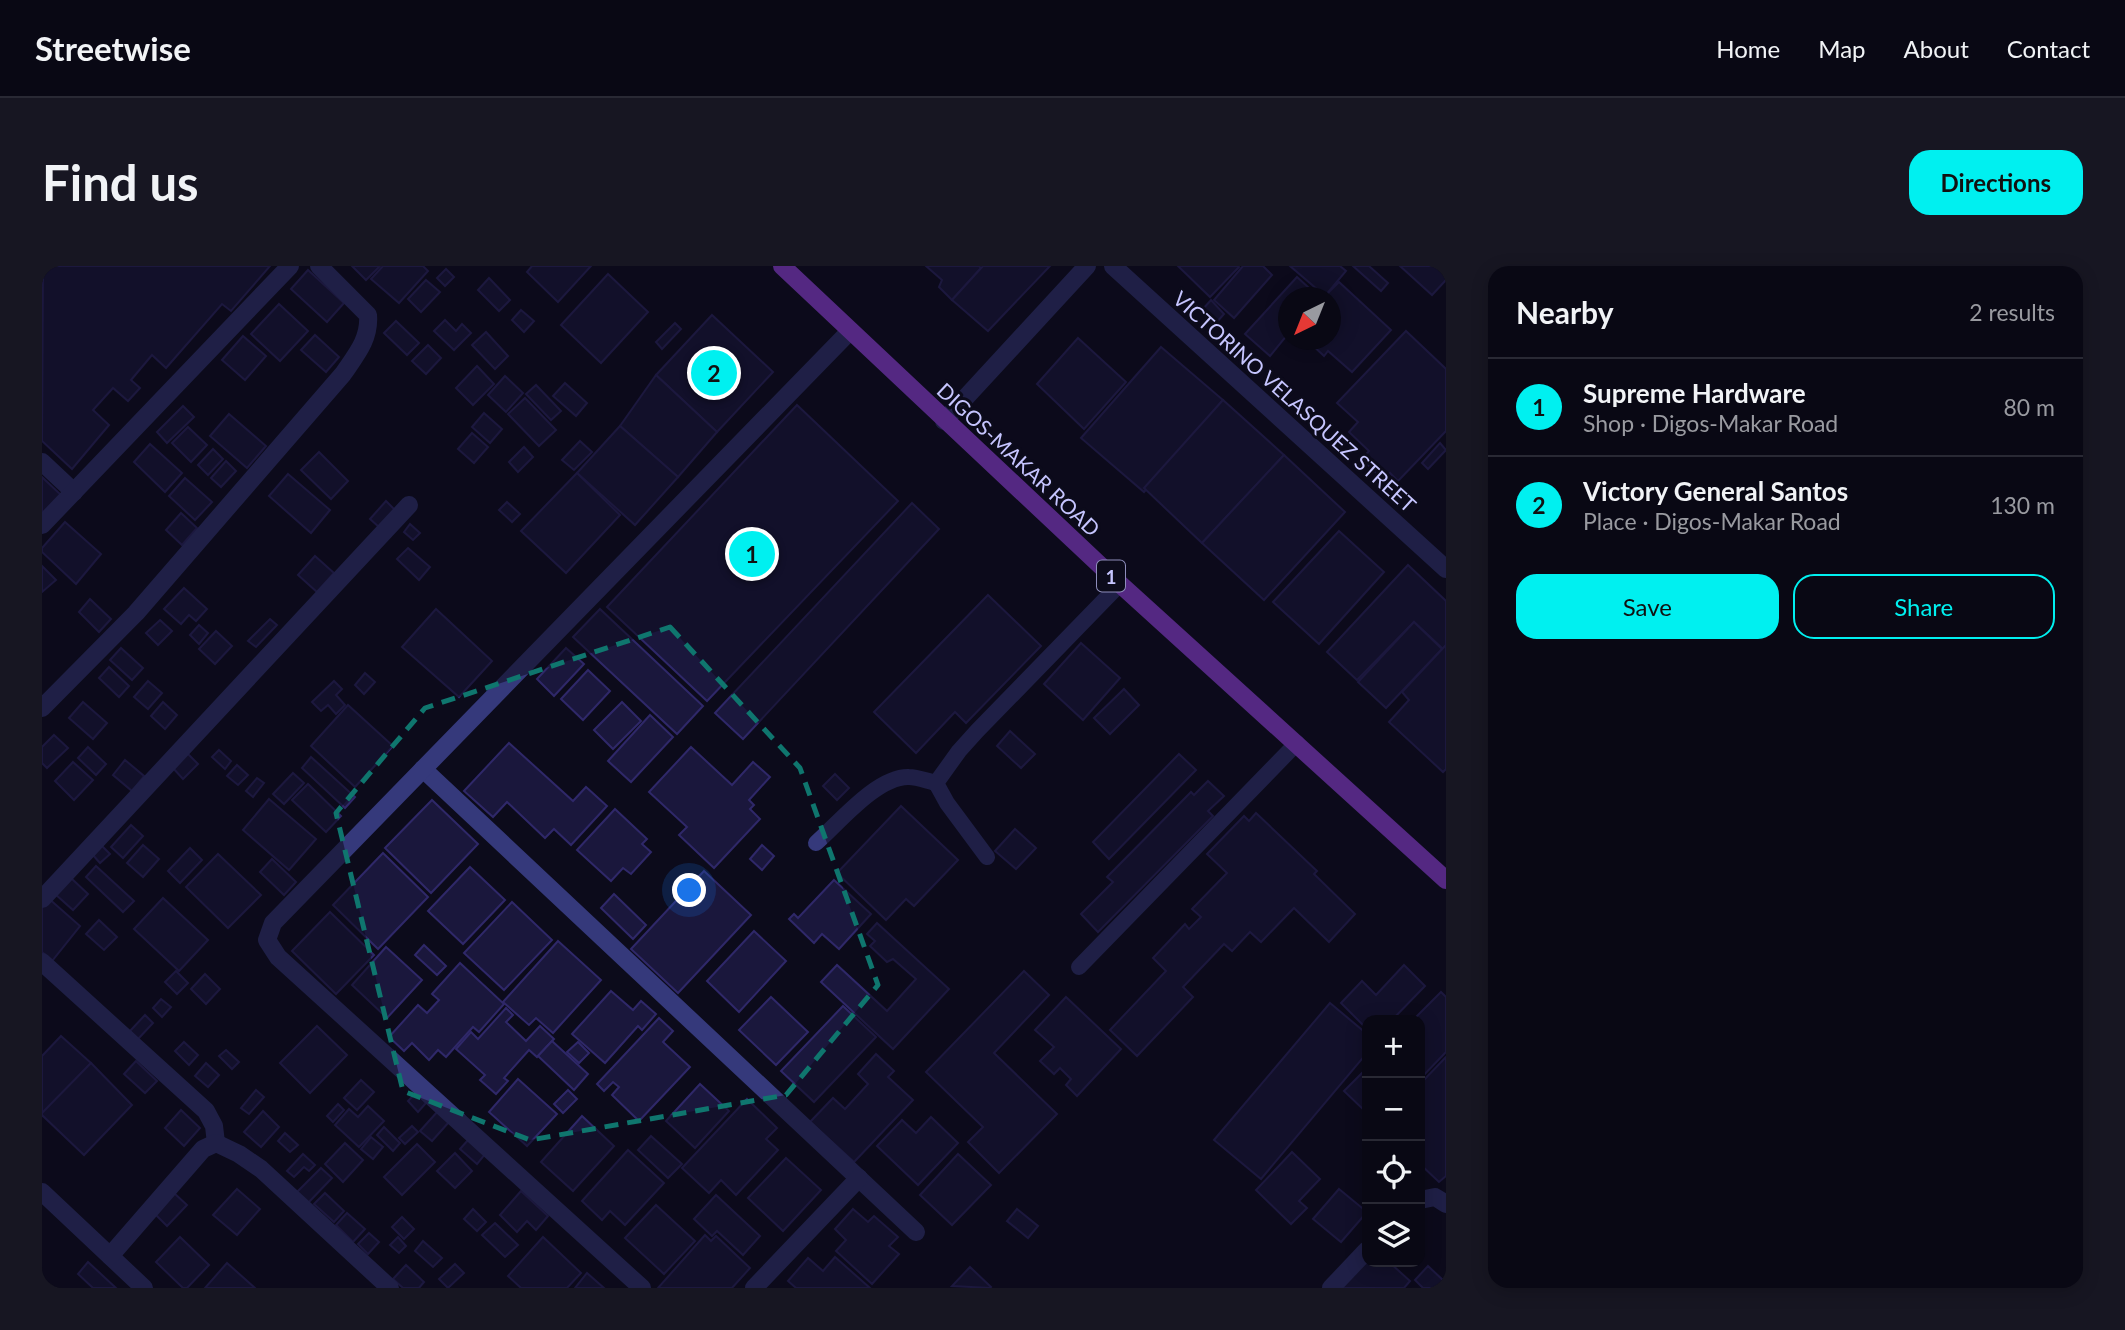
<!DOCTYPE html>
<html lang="en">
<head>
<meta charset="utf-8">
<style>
  body { margin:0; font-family:Lato,sans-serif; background:#171622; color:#f1f3f6 }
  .controls { position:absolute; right:21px; bottom:21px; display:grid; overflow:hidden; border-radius:14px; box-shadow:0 4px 18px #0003 }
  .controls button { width:63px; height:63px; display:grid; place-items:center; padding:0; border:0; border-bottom:2px solid #292934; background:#090814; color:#f1f3f6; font:35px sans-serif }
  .compass { position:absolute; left:1236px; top:21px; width:63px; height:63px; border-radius:50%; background:#090814; box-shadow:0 4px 18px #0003; rotate:223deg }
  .you { position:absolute; left:648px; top:625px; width:24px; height:24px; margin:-18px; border:5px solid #fff; border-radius:50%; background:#1a73e8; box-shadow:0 0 0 10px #1a73e833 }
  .badge { display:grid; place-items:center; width:46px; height:46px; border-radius:50%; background:#00f0f0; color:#111; font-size:23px; font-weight:700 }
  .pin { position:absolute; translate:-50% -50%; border:4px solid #fff; box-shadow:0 2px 7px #0006 }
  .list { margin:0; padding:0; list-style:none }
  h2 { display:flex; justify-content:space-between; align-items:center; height:91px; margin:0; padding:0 28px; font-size:30px }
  h2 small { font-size:23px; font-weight:400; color:#999aa0 }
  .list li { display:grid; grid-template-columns:46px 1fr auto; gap:21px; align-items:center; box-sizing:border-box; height:98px; padding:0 28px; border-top:2px solid #292934 }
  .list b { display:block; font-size:26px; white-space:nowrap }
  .list p { margin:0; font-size:23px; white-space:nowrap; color:#999aa0 }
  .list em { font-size:23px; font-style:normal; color:#999aa0 }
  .actions { display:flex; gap:14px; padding:21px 28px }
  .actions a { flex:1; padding:16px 0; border:2px solid #00f0f0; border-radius:21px; text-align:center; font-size:24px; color:#00f0f0 }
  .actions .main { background:#00f0f0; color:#111 }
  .icon { flex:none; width:38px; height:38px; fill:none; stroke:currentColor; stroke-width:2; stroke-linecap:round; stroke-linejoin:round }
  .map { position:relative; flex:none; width:1404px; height:1022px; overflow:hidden; border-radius:21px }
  header { display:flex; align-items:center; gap:42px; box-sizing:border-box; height:98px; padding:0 35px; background:#090814; border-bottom:2px solid #292934 }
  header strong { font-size:33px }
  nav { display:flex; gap:38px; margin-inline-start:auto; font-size:24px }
  .intro { display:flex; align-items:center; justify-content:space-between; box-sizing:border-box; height:168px; padding:0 42px }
  h1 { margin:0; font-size:49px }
  .button { padding:18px 32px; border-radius:21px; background:#00f0f0; color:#111; font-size:24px; font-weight:700 }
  main { display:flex; gap:42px; padding:0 42px }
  aside { flex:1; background:#090814; border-radius:21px; box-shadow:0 4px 18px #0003 }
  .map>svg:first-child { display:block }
</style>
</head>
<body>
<header>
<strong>Streetwise</strong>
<nav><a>Home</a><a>Map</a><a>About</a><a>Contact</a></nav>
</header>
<div class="intro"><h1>Find us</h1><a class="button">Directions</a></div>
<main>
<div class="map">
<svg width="1404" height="1022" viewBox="0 0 1404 1022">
  <rect width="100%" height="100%" fill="#0c0b1b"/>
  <g fill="#1a173c" stroke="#2f2869" stroke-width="2">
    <polygon points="1,0 228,0 189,45 180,38 124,102 110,89 89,114 98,122 86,135 71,122 51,144 67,159 30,203 0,175"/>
    <polygon points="310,0 338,0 324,14"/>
    <polygon points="341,0 381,0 386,5 357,37 329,13"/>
    <polygon points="490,0 549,0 516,36 485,6"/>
    <polygon points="884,0 937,0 939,2 910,34 897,21 900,14"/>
    <polygon points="941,0 1008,0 946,65 910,34"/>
    <polygon points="1136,0 1196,0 1197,1 1168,31"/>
    <polygon points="1201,0 1221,0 1230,9 1192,52 1172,34"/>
    <polygon points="1248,0 1298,0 1304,5 1283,30"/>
    <polygon points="1311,0 1327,0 1346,17 1339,25"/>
    <polygon points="1358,0 1404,0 1404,14 1390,29"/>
    <polygon points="404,3 412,11 403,20 395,12"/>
    <polygon points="266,4 302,37 285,56 249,23"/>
    <polygon points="566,8 606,46 559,97 519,59"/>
    <polygon points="1255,11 1278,32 1246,32 1246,68 1228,90 1203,68"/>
    <polygon points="447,12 468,34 457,45 436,24"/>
    <polygon points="384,14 398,26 379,46 366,33"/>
    <polygon points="1297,16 1349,64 1310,106 1286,85 1282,90 1265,74 1288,74 1288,32 1281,32"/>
    <polygon points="1169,34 1182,48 1174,57 1160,44"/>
    <polygon points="237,38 266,65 238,95 209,68"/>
    <polygon points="479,44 492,55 482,66 470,54"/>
    <polygon points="670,49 731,106 675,166 614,109"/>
    <polygon points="403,54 414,65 420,58 429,67 412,84 392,65"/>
    <polygon points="354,55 377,77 365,89 342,67"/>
    <polygon points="633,57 639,63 620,83 614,76"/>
    <polygon points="1364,65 1404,103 1404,165 1356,215 1348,207 1341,214 1320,193 1327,185 1307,166 1316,156 1295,137"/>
    <polygon points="444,66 466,90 453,103 430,79"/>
    <polygon points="273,69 297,91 284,106 259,84"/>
    <polygon points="201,70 224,90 203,114 180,94"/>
    <polygon points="1036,72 1084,116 1042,163 995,118"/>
    <polygon points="386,79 399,92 384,108 370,95"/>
    <polygon points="1119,81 1181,134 1102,226 1039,172"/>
    <polygon points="435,100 452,118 431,139 414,122"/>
    <polygon points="614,109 675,166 636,211 578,160"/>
    <polygon points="463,110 481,127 464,146 446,129"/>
    <polygon points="523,117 545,137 534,150 511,130"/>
    <polygon points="494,119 519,145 509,154 484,128"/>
    <polygon points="483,132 514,164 497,180 466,148"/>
    <polygon points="1181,134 1242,189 1160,277 1102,222"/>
    <polygon points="755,139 856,235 665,435 565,341"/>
    <polygon points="141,140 152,151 125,177 115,166"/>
    <polygon points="442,147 460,163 448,177 430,161"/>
    <polygon points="187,148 224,180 205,202 168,170"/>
    <polygon points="578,160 636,211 593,259 535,207"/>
    <polygon points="146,161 165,179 149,196 130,177"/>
    <polygon points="430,167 446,181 432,197 416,183"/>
    <polygon points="538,175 550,186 532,204 520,194"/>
    <polygon points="1398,177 1404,184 1386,203 1380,197"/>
    <polygon points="108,178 140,207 123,226 92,196"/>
    <polygon points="482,181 491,191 476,206 467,196"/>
    <polygon points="171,183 181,193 166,209 156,199"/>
    <polygon points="277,186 306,215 289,233 259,204"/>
    <polygon points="1242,189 1303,246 1222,334 1160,277"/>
    <polygon points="184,195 194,205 179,221 169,212"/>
    <polygon points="535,207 578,249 524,307 479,265"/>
    <polygon points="246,208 288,244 269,267 227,230"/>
    <polygon points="0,211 19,229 0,250"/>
    <polygon points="143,212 170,236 153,254 127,230"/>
    <polygon points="344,235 353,244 337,261 328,253"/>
    <polygon points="465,236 478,248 470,256 457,244"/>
    <polygon points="870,237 897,263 701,473 673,447"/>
    <polygon points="139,247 155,262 140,279 124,264"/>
    <polygon points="23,256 59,288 34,318 0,286 0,282"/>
    <polygon points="368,258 378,267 371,274 362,266"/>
    <polygon points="1297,265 1342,306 1277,378 1231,336"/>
    <polygon points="366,282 388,301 377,314 355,293"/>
    <polygon points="273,290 292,307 275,326 256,309"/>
    <polygon points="1366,299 1404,335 1404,379 1401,383 1372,356 1315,414 1285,386"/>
    <polygon points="0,300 14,314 0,326"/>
    <polygon points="142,322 165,343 154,355 147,349 139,358 122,343"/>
    <polygon points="946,329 999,380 924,457 913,446 874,487 832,446"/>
    <polygon points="48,333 69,353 57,366 37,346"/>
    <polygon points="394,343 450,395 417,431 360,381"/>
    <polygon points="558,343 661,440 635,468 531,371"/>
    <polygon points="228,353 235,359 214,381 206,375"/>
    <polygon points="118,354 130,365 116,379 104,367"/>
    <polygon points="1372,356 1400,383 1344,442 1316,416"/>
    <polygon points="157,359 166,367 157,378 148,369"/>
    <polygon points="174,365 190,380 173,398 157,383"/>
    <polygon points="1039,377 1078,412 1041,454 1002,418"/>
    <polygon points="1404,379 1404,503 1401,506 1347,456 1367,434 1360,426"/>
    <polygon points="79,382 101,402 90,414 68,394"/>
    <polygon points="524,382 542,398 512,430 495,413"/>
    <polygon points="67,401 87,420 77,431 57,412"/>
    <polygon points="546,404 568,425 541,454 519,433"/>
    <polygon points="323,407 333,416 322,428 313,419"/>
    <polygon points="106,415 120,427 106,443 92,431"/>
    <polygon points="292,415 300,423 294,429 303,439 294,448 286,439 279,445 270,436"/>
    <polygon points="1082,423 1097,439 1068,468 1052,452"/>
    <polygon points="41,436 65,457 51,473 27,452"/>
    <polygon points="121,436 135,449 123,463 109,450"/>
    <polygon points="580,436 599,455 571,483 552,464"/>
    <polygon points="306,439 351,480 313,521 269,480"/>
    <polygon points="608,449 631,471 589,516 566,495"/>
    <polygon points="968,465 993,488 979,502 955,480"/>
    <polygon points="12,469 26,482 5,502 0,497 0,481"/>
    <polygon points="467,477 531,535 544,521 565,540 529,579 512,563 503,572 465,536 451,551 422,525"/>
    <polygon points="46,481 64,498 54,509 36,492"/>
    <polygon points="649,481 690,519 711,496 728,511 707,534 712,539 708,543 718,553 672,602 637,569 645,561 607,526"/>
    <polygon points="177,484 189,495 183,503 170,491"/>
    <polygon points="144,486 156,498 141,513 130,501"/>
    <polygon points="1137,488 1154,504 1067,593 1051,576"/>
    <polygon points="269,491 313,531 303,542 260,502"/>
    <polygon points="83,494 102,510 90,525 71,509"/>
    <polygon points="31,496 51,514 32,534 13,515"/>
    <polygon points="195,499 206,509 196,519 185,510"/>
    <polygon points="251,507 262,517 242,538 231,528"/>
    <polygon points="793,508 807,522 795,534 781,520"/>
    <polygon points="215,512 222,517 211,531 204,525"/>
    <polygon points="1166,515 1182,530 1166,545 1171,550 1056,666 1039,648 1071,616 1065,611 1149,526 1152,529"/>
    <polygon points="266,518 299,550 284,566 250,534"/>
    <polygon points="227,533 274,573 247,604 201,564"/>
    <polygon points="390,534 436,578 389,627 343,582"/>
    <polygon points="859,540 916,594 872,640 864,633 844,654 795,607"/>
    <polygon points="573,543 605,573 600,578 609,586 589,608 581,602 569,615 535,584"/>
    <polygon points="1214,547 1275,605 1272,608 1313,648 1287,676 1252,642 1219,676 1208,666 1190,685 1182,678 1141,721 1151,731 1095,790 1068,764 1124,705 1111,692 1143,658 1147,663 1159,651 1150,643 1185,607 1165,588 1202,550 1207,555"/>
    <polygon points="89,559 101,570 81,592 69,581"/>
    <polygon points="973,563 994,582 974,603 953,585"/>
    <polygon points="59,579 68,588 58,597 50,588"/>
    <polygon points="101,579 117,593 101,611 85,597"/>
    <polygon points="720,579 732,590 720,604 708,593"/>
    <polygon points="148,582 160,594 138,617 126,605"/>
    <polygon points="341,587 386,631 336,683 291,639"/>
    <polygon points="176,588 219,629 186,662 144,621"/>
    <polygon points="230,593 254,616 242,629 218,606"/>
    <polygon points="54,600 92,635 81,646 44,611"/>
    <polygon points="428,601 463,634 421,678 386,645"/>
    <polygon points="662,605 709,649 636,727 589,683"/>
    <polygon points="29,612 46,628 31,644 13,628"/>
    <polygon points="792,614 829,648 797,683 780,668 772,677 747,653 752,648 756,652"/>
    <polygon points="572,628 604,659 591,673 559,642"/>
    <polygon points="5,631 38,660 10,695 0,686 0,638"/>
    <polygon points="121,632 166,674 137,705 92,663"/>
    <polygon points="470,636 510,674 462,724 422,687"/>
    <polygon points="288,646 332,689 294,728 250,685"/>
    <polygon points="57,654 75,671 62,684 44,668"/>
    <polygon points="835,657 907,723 851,783 779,716 795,699 845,745 874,713 851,693 845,696 828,680 833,675 825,668"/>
    <polygon points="712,665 744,695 697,746 665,715"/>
    <polygon points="516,675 559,714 511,767 494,752 487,759 461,736"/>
    <polygon points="382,679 404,700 395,709 373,689"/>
    <polygon points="344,681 380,714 345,752 310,719"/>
    <polygon points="418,697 462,738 437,766 431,761 404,791 396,784 387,794 370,777 362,785 347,771 376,739 385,747 397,734 390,728"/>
    <polygon points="1362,699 1383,720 1350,754 1325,754 1325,763 1299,737 1320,715 1334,729"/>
    <polygon points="134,705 146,717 135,728 123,716"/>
    <polygon points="982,705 1007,729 952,787 1015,848 957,907 926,876 941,861 884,806"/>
    <polygon points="163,708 178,723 164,738 149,723"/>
    <polygon points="569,725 591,744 599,735 614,748 600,764 596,760 563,797 530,768"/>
    <polygon points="1399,726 1404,731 1404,786 1378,813 1378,754 1371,754"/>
    <polygon points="729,731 766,766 734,799 697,764"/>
    <polygon points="1024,731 1079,783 1035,830 1024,819 1029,813 1018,802 1012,808 998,795 1012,781 993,764"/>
    <polygon points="119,733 129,741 120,751 111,742"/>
    <polygon points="1288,737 1325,768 1325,787 1219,913 1172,874"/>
    <polygon points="801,740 834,771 772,836 739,805"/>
    <polygon points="464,742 471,749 464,756 484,775 498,760 512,773 495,791 487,784 462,812 466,815 454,828 438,814 443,809 414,783 429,766 436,773"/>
    <polygon points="103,749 111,757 96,773 88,765"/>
    <polygon points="617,752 631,765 621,776 648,801 597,855 570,829 577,821 571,816 562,825 555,818"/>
    <polygon points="275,760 305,789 268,827 238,797"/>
    <polygon points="19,770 49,797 0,850 0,790"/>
    <polygon points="510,775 546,808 532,824 496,790"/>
    <polygon points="142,776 156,789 147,799 133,785"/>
    <polygon points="536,776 547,787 537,797 525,786"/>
    <polygon points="184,784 197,796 190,803 177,790"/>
    <polygon points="834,788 852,805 846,811 871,834 812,896 768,856 791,832 803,843 826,818 816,808"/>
    <polygon points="1404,791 1404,910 1397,916 1378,898 1378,818"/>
    <polygon points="94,795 115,815 103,827 82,808"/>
    <polygon points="49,797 90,839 42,889 0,849 0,847"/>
    <polygon points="164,797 177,809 166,821 153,810"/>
    <polygon points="1325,802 1325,847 1302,825"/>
    <polygon points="476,813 515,848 485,880 447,846"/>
    <polygon points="319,814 332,826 315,844 302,832"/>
    <polygon points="658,818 687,845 653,882 624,855"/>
    <polygon points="214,824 222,831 207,848 199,842"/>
    <polygon points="526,824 535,833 521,847 512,838"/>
    <polygon points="374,827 384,837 376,846 366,835"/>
    <polygon points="705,833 735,862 724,873 736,884 694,929 679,914 667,927 640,902"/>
    <polygon points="296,838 302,844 291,856 285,850"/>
    <polygon points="326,840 342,855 317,881 293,859 307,843 316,851"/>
    <polygon points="139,844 158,862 142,880 123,862"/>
    <polygon points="221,845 237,861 219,881 202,866"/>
    <polygon points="396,845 407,856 390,875 378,865"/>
    <polygon points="540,850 572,880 531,925 499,896"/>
    <polygon points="889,851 916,877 876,919 835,880 860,854 874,867"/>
    <polygon points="370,860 376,866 363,878 357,872"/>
    <polygon points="342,861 358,877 351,885 335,869"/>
    <polygon points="243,867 256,879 248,886 236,875"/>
    <polygon points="609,870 640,898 626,912 596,884"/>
    <polygon points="329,871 341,881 331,893 319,883"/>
    <polygon points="427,873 443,888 435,898 418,883"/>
    <polygon points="303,877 321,894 301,916 283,898"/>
    <polygon points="375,878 393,896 360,929 342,911"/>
    <polygon points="586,884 622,917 583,959 568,945 560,954 540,935"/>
    <polygon points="1250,886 1278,913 1257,935 1265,942 1249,958 1214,924"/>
    <polygon points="413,887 430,905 413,922 395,905"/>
    <polygon points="261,888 273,899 267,905 262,901 252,911 245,905"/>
    <polygon points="916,888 949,919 910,959 878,929"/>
    <polygon points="744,892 779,924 741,965 706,932"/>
    <polygon points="279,902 290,912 265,938 254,927"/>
    <polygon points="195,923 218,943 195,969 171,949"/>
    <polygon points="1297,923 1325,946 1299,976 1271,953"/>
    <polygon points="479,925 506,950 494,964 485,955 475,966 458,949"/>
    <polygon points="132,927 145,939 125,960 112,947"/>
    <polygon points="283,927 302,945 292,956 272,938"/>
    <polygon points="674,929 718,970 701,989 675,965 670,970 652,953"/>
    <polygon points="614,939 653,975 622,1008 583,972"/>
    <polygon points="431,943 444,956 435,965 422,953"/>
    <polygon points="811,943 826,956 832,950 856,971 847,980 857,988 830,1018 794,985 804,974 793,963"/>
    <polygon points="975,943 996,960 986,972 965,955"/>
    <polygon points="305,947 323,963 311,976 294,959"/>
    <polygon points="360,951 372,963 362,973 350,961"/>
    <polygon points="453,957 476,979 463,991 440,969"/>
    <polygon points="327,967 337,976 326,988 316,978"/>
    <polygon points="663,969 669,975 674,970 708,1002 690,1022 616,1022"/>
    <polygon points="138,971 167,999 145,1022 141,1022 114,996"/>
    <polygon points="356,971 364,980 357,987 348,979"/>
    <polygon points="501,971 539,1007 525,1022 479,1022 466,1010"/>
    <polygon points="381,975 400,992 391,1001 373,985"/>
    <polygon points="793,991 828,1022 754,1022 746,1015 766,992 781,1005"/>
    <polygon points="46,996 74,1022 51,1022 36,1008"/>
    <polygon points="1325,996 1347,996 1368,1015 1362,1022 1293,1022"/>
    <polygon points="185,997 213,1022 163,1022"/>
    <polygon points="413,998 422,1007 406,1022 397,1013"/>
    <polygon points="364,999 382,1016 377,1022 361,1022 351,1013"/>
    <polygon points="1386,1000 1404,1017 1404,1022 1381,1022 1373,1014"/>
    <polygon points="928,1001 949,1021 948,1022 910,1020"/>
    <polygon points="545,1007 562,1022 533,1022"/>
  </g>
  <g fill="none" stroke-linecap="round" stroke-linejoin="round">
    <g stroke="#35397b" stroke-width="16">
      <path d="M774,577C797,557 835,510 867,511C875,511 885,515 894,517"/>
      <polyline points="945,591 905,537 894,517 917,485 935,465 1078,318"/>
      <polyline points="1037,701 1255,477"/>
    </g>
    <g stroke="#35397b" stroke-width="18">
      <polyline points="1071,0 1404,303"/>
      <polyline points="902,155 1045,0"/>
      <polyline points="0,196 32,226"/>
      <polyline points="0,259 248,0"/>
      <path d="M0,442L94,347L301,108C314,89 328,73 326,49L277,0"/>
      <polyline points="381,503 874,966"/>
      <polyline points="0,633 367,239"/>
      <polyline points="0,696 164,845 172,860 174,877"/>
      <polyline points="0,926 102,1022"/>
      <polyline points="1378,934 1393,931 1404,938"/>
      <polyline points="68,990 161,883 174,877 197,888 219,903 348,1022"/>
      <polyline points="600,1022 236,691 225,674 231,657 808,65"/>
      <polyline points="712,1022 817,912"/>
      <polyline points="1289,1022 1325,984"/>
    </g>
    <polyline stroke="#aa4cff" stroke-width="18" points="740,0 1078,318 1404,614"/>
  </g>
  <path d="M0 0H1404V1022H0ZM628,361L758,502L836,719L744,829L488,874L361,825L294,547L383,442Z" fill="#0c0b1b" fill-opacity=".55" fill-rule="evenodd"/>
  <path fill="none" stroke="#0f766e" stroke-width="5" stroke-dasharray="14 9" stroke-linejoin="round" d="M628,361L758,502L836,719L744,829L488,874L361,825L294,547L383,442Z"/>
  <g text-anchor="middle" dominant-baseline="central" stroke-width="6" stroke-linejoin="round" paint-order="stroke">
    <rect fill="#0c0b1b" stroke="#8e8dbb" stroke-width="2" x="1055" y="294.5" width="28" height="31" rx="5"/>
    <g font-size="19" font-weight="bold" fill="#c6c5ff">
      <text x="1069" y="310">1</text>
    </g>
    <g font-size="21" fill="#c6c5ff" stroke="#0c0b1b">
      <text transform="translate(1253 135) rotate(42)">VICTORINO VELASQUEZ STREET</text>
      <text transform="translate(977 193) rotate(43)">DIGOS-MAKAR ROAD</text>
    </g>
  </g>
</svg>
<div class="controls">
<button>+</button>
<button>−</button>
<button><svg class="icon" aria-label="locate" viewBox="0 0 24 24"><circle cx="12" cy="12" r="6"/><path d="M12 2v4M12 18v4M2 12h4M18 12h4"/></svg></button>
<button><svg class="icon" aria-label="layers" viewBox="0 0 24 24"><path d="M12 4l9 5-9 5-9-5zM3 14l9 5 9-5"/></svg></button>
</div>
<svg class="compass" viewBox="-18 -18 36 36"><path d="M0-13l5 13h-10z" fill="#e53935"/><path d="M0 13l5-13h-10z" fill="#999aa0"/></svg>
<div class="you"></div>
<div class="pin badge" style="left:710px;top:288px">1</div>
<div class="pin badge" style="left:672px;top:107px">2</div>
</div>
<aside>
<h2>Nearby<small>2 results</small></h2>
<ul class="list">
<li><span class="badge">1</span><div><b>Supreme Hardware</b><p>Shop · Digos-Makar Road</p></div><em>80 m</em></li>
<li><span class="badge">2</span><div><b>Victory General Santos</b><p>Place · Digos-Makar Road</p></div><em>130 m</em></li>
</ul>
<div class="actions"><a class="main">Save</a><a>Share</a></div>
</aside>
</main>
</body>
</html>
